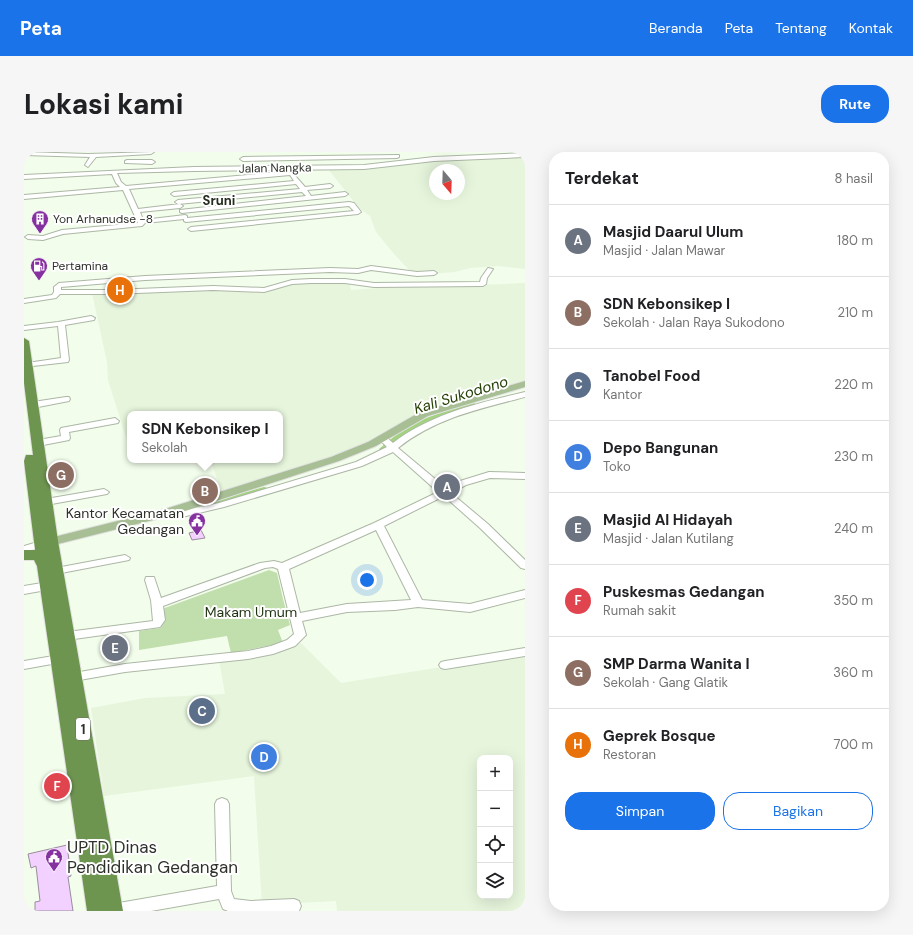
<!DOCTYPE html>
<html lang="id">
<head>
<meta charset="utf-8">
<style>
  body { margin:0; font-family:"DM Sans",sans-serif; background:#f6f6f6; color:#202124 }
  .controls { position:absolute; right:12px; bottom:12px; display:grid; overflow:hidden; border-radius:8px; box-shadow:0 4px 16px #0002 }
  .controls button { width:36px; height:36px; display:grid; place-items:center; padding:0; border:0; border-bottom:1px solid #e0e0e0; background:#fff; color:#202124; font:20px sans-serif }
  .compass { position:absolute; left:405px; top:12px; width:36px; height:36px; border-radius:50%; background:#fff; box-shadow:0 4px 16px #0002; rotate:161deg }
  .you { position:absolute; left:343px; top:428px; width:14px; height:14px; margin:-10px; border:3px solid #fff; border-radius:50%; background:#1a73e8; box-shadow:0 0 0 6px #1a73e833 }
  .badge { display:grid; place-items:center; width:26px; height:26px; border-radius:50%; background:#1a73e8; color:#fff; font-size:13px; font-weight:700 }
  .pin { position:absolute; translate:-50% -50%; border:2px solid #fff; box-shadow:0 1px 4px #0006 }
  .popup { position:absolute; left:103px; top:259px; width:156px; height:52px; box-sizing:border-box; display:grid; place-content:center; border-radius:8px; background:#fff; filter:drop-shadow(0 1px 3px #0005); font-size:13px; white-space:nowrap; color:#757577 }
  .popup b { font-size:15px; color:#202124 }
  .popup::after { content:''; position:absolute; left:50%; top:100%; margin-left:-8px; border:8px solid transparent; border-top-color:#fff }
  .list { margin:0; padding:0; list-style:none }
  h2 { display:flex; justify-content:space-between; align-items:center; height:52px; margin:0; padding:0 16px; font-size:17px }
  h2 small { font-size:13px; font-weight:400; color:#757577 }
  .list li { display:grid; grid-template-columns:26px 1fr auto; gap:12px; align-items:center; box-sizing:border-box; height:72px; padding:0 16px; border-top:1px solid #e0e0e0 }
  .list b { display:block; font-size:15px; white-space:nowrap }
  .list p { margin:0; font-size:13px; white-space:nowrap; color:#757577 }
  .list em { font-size:13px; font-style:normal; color:#757577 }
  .actions { display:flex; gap:8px; padding:12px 16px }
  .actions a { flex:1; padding:9px 0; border:1px solid #1a73e8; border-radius:16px; text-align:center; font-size:14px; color:#1a73e8 }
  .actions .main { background:#1a73e8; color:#fff }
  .icon { flex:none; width:22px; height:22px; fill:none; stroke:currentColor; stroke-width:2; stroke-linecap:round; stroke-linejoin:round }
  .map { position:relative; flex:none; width:501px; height:759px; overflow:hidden; border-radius:16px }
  header { display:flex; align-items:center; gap:24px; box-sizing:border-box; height:56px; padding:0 20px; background:#1a73e8; color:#fff }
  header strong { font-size:19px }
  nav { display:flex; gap:22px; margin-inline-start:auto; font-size:14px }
  .intro { display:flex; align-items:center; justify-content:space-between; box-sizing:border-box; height:96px; padding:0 24px }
  h1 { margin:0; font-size:28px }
  .button { padding:10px 18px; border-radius:16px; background:#1a73e8; color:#fff; font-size:14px; font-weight:700 }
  main { display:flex; gap:24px; padding:0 24px }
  aside { flex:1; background:#fff; border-radius:16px; box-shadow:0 4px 16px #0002 }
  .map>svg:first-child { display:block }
</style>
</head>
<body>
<header>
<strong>Peta</strong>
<nav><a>Beranda</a><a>Peta</a><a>Tentang</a><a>Kontak</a></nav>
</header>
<div class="intro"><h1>Lokasi kami</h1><a class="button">Rute</a></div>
<main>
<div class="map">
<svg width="501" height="759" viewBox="0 0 501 759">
  <rect width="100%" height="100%" fill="#f2fdeb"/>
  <g fill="#e6f5dc" fill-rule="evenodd">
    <path d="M501,5V117L475,114L446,116L431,120L390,123L371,103L352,80L346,64L335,56L304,17L357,15L419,8ZM411,18H435V42H411Z"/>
    <polygon points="298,130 325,130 327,138 370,135 402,135 423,133 454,133 501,131 501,228 399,259 373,273 349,288 312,304 198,339 186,308 256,308 256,262 106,262 106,298 84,228 83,210 68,141 162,138 235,139 271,132"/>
    <path d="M277,491L317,531L501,502V759H313L312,749L238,753L230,624L80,644L67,556L121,546L201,542L195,508L229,506ZM456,606H486V744H456Z"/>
  </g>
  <polygon fill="#c1dead" points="245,418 253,421 259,447 266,473 254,478 259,491 207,501 203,484 115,498 115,479 137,476 138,457"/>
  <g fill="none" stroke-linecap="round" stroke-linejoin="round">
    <g fill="#a3d280" fill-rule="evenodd">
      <path d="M450,251L455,254L454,256C436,260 407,268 392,277C381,284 371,303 356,299L355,297L384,273L426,257Z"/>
      <polygon points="240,335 244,336 246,338 244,340 173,361 169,360 167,357 169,354"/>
    </g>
  </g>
  <g fill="#f2d0ff" stroke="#998d9d">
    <polygon points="430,326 433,329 422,334 414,328"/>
    <polygon points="177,378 181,386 168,388 165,381"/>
    <polygon points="43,693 47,724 44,725 49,759 11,759 11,750 16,749 12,714 7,716 4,702"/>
  </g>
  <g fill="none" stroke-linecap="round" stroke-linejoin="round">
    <g stroke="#adb7a6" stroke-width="2">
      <g id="minor">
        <polygon points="0,0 64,2 130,0 127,2 72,5 64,15 61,13 66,5 0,3"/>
        <polygon points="501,1 501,5 410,9 340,17 170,19 93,21 97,30 102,34 267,19 281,35 306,32 309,34 306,36 283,38 287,44 321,40 324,42 321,44 158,61 156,60 156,58 282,44 278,40 154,52 151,50 154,48 276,37 272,32 150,44 147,42 150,40 270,29 266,23 105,37 114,57 156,52 159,54 156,56 116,60 119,68 161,63 163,64 163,66 325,50 330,51 337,60 334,62 167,79 164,77 167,75 330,59 325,54 162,70 160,69 160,67 121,71 118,74 39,82 19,88 4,87 1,85 4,83 19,84 38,78 114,71 99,38 0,47 0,43 96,35 92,31 88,22 0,27 0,23 170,15 340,13 410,5"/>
        <polygon points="375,3 375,5 373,6 219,9 216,7 219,5"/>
        <polygon points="103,8 128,8 131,10 128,12 101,11 101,9"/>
        <polygon points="347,114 393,120 410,119 413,121 410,123 393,124 347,118 334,121 306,120 121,128 37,135 37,138 88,138 189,134 240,136 268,128 287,127 321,127 350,131 456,130 457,126 464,116 469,117 463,126 462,132 459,134 350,135 321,131 287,131 268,132 240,140 189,138 88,142 36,142 32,146 0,151 0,147 28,143 30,140 30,135 35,131 121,124 306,116 334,117"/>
        <polygon points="67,164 71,166 70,168 41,173 45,208 44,210 0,215 0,211 3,211 37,206 34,174 0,178 0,174 34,170"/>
        <path d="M501,240V245C455,257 412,266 374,296L422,336L436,329L465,320L501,321V327L466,326L442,333L427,341L464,372L501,408V417L497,416L456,376L420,344L360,374L398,448L446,452L501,438V446L446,460L394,455L371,458L323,460L278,469L282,483L271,494L249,502L224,507L101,520L50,529L46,528L44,525L46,522L50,521L101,512L224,499L247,494L263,488L270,482L254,417L249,415L241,416L139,454L141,468L136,475L43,488L39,487L37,484L39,481L43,480L129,469L127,448L121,428L122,425H130L137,446L236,411L250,409L258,411L350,371L414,340L369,300L338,314L200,355L158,365L146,361L144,359L146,357L149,356L158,359L195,351L332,310L363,295L355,287L356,285H362L369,291C407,262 455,251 501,240ZM352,378L387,448L323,452L276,461L265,417Z"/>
        <polygon points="42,245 45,245 46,247 45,249 9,256 5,253 9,250"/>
        <polygon points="91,266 95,269 94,271 45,280 46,286 45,288 14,294 10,291 14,288 37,284 36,278 37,276"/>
        <polygon points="80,337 85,340 83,342 22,353 17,350 22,347"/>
        <polygon points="17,389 22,392 21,394 0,400 0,394"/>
        <polygon points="101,403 106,406 105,408 32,422 27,419 32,416"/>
        <polygon points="24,430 28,431 29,434 28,437 0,442 0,434"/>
        <polygon points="501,496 501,504 421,517 417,516 415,513 417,510 421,509"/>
        <polygon points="35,503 39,504 41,507 39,510 0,517 0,509"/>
        <polygon points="198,646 203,648 205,652 207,739 210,747 227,749 270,747 275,749 277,754 275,759 204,759 199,757 195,747 127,759 82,759 84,754 89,752 193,734 191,652 193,648"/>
      </g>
    </g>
    <g stroke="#e2e2e1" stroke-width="2">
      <polygon id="major" points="501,229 501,235 404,264 352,294 315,309 149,363 18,396 14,395 12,392 14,389 141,357 307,305 344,290 396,260"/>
    </g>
    <g stroke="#e2e2e1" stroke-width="2">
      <polygon id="highway" points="0,186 5,189 34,389 99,759 63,759 13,414 10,408 0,408 0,398 11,398 0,309 2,303 9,303 0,231"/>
    </g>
    <use href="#minor" fill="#fff" fill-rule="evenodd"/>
    <use href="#major" fill="#a8bf96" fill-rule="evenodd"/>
    <use href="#highway" fill="#6e9550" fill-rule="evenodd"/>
  </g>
  <defs>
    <g id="building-pin" transform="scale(0.9)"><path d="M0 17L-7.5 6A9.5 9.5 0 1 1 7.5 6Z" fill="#85319f" stroke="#fff"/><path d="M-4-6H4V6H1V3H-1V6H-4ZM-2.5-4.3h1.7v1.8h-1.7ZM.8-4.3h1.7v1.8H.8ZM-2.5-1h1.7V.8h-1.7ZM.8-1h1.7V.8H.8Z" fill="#fff"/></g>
    <g id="fuel-pin" transform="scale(0.9)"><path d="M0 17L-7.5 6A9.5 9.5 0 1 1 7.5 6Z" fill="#85319f" stroke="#fff"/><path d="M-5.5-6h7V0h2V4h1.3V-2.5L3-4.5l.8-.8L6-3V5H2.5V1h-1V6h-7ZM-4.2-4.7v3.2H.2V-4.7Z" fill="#fff"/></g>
    <g id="civic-pin" transform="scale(0.9)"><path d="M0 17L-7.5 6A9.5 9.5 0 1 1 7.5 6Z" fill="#85319f" stroke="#fff"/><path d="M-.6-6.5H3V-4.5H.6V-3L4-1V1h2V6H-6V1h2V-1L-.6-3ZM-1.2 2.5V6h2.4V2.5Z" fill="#fff"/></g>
  </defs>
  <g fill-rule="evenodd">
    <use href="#building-pin" x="16" y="67"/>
    <use href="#fuel-pin" x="15" y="114"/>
    <use href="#civic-pin" x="173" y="369"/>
    <use href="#civic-pin" x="30" y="705"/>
  </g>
  <g text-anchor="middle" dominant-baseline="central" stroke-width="4" stroke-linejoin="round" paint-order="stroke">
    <g font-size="12" fill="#2d312a" stroke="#fff">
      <text transform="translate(251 16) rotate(-1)">Jalan Nangka</text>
    </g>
    <g font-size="12" fill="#2d312a" stroke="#fff" text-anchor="start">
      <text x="29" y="67">Yon Arhanudse -8</text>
      <text x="28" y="114">Pertamina</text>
    </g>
    <g font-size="13" font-weight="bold" fill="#242c1e" stroke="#fff">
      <text x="195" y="48">Sruni</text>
    </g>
    <rect fill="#fff" stroke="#6c6f6a" stroke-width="1" x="52" y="566" width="14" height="22" rx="3"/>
    <g font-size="13" font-weight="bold" fill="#2d312a">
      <text x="59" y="577">1</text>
    </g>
    <g font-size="14" fill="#2d312a" stroke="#fff" text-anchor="end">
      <text x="160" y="361">Kantor Kecamatan<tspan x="160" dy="16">Gedangan</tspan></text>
    </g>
    <g font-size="14" fill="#1f3210" stroke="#fff">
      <text x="227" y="460">Makam Umum</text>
    </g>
    <g font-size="15" font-style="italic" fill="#254106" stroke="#fff">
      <text transform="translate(437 243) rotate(-17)">Kali Sukodono</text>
    </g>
    <g font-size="17" fill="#2d312a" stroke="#fff" text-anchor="start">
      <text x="43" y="695">UPTD Dinas<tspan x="43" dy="20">Pendidikan Gedangan</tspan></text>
    </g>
  </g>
</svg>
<div class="controls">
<button>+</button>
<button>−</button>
<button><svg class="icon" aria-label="locate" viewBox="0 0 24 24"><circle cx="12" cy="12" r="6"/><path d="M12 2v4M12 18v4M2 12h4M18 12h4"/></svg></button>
<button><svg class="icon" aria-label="layers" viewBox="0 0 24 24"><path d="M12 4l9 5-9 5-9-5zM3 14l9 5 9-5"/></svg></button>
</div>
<svg class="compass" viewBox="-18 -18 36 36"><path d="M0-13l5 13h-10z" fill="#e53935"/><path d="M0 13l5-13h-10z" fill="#757577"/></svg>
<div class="you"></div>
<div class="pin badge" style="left:423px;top:335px;background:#6b7280">A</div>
<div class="pin badge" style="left:181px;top:339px;background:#8d6e63">B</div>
<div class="popup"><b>SDN Kebonsikep I</b>Sekolah</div>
<div class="pin badge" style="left:178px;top:559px;background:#5c6f8a">C</div>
<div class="pin badge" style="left:240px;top:605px;background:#3f7fe0">D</div>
<div class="pin badge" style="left:91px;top:496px;background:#6b7280">E</div>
<div class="pin badge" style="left:33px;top:634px;background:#e0444e">F</div>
<div class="pin badge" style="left:37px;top:323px;background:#8d6e63">G</div>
<div class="pin badge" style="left:96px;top:138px;background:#e8710a">H</div>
</div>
<aside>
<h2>Terdekat<small>8 hasil</small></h2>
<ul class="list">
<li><span class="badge" style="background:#6b7280">A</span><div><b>Masjid Daarul Ulum</b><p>Masjid · Jalan Mawar</p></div><em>180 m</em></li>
<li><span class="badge" style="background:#8d6e63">B</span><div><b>SDN Kebonsikep I</b><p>Sekolah · Jalan Raya Sukodono</p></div><em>210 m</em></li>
<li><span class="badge" style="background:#5c6f8a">C</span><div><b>Tanobel Food</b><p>Kantor</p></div><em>220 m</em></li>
<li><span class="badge" style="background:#3f7fe0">D</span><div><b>Depo Bangunan</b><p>Toko</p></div><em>230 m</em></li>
<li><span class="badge" style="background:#6b7280">E</span><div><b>Masjid Al Hidayah</b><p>Masjid · Jalan Kutilang</p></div><em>240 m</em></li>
<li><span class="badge" style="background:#e0444e">F</span><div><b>Puskesmas Gedangan</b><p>Rumah sakit</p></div><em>350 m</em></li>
<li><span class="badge" style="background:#8d6e63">G</span><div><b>SMP Darma Wanita I</b><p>Sekolah · Gang Glatik</p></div><em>360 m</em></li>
<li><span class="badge" style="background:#e8710a">H</span><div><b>Geprek Bosque</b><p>Restoran</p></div><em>700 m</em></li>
</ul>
<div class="actions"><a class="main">Simpan</a><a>Bagikan</a></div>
</aside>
</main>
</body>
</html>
